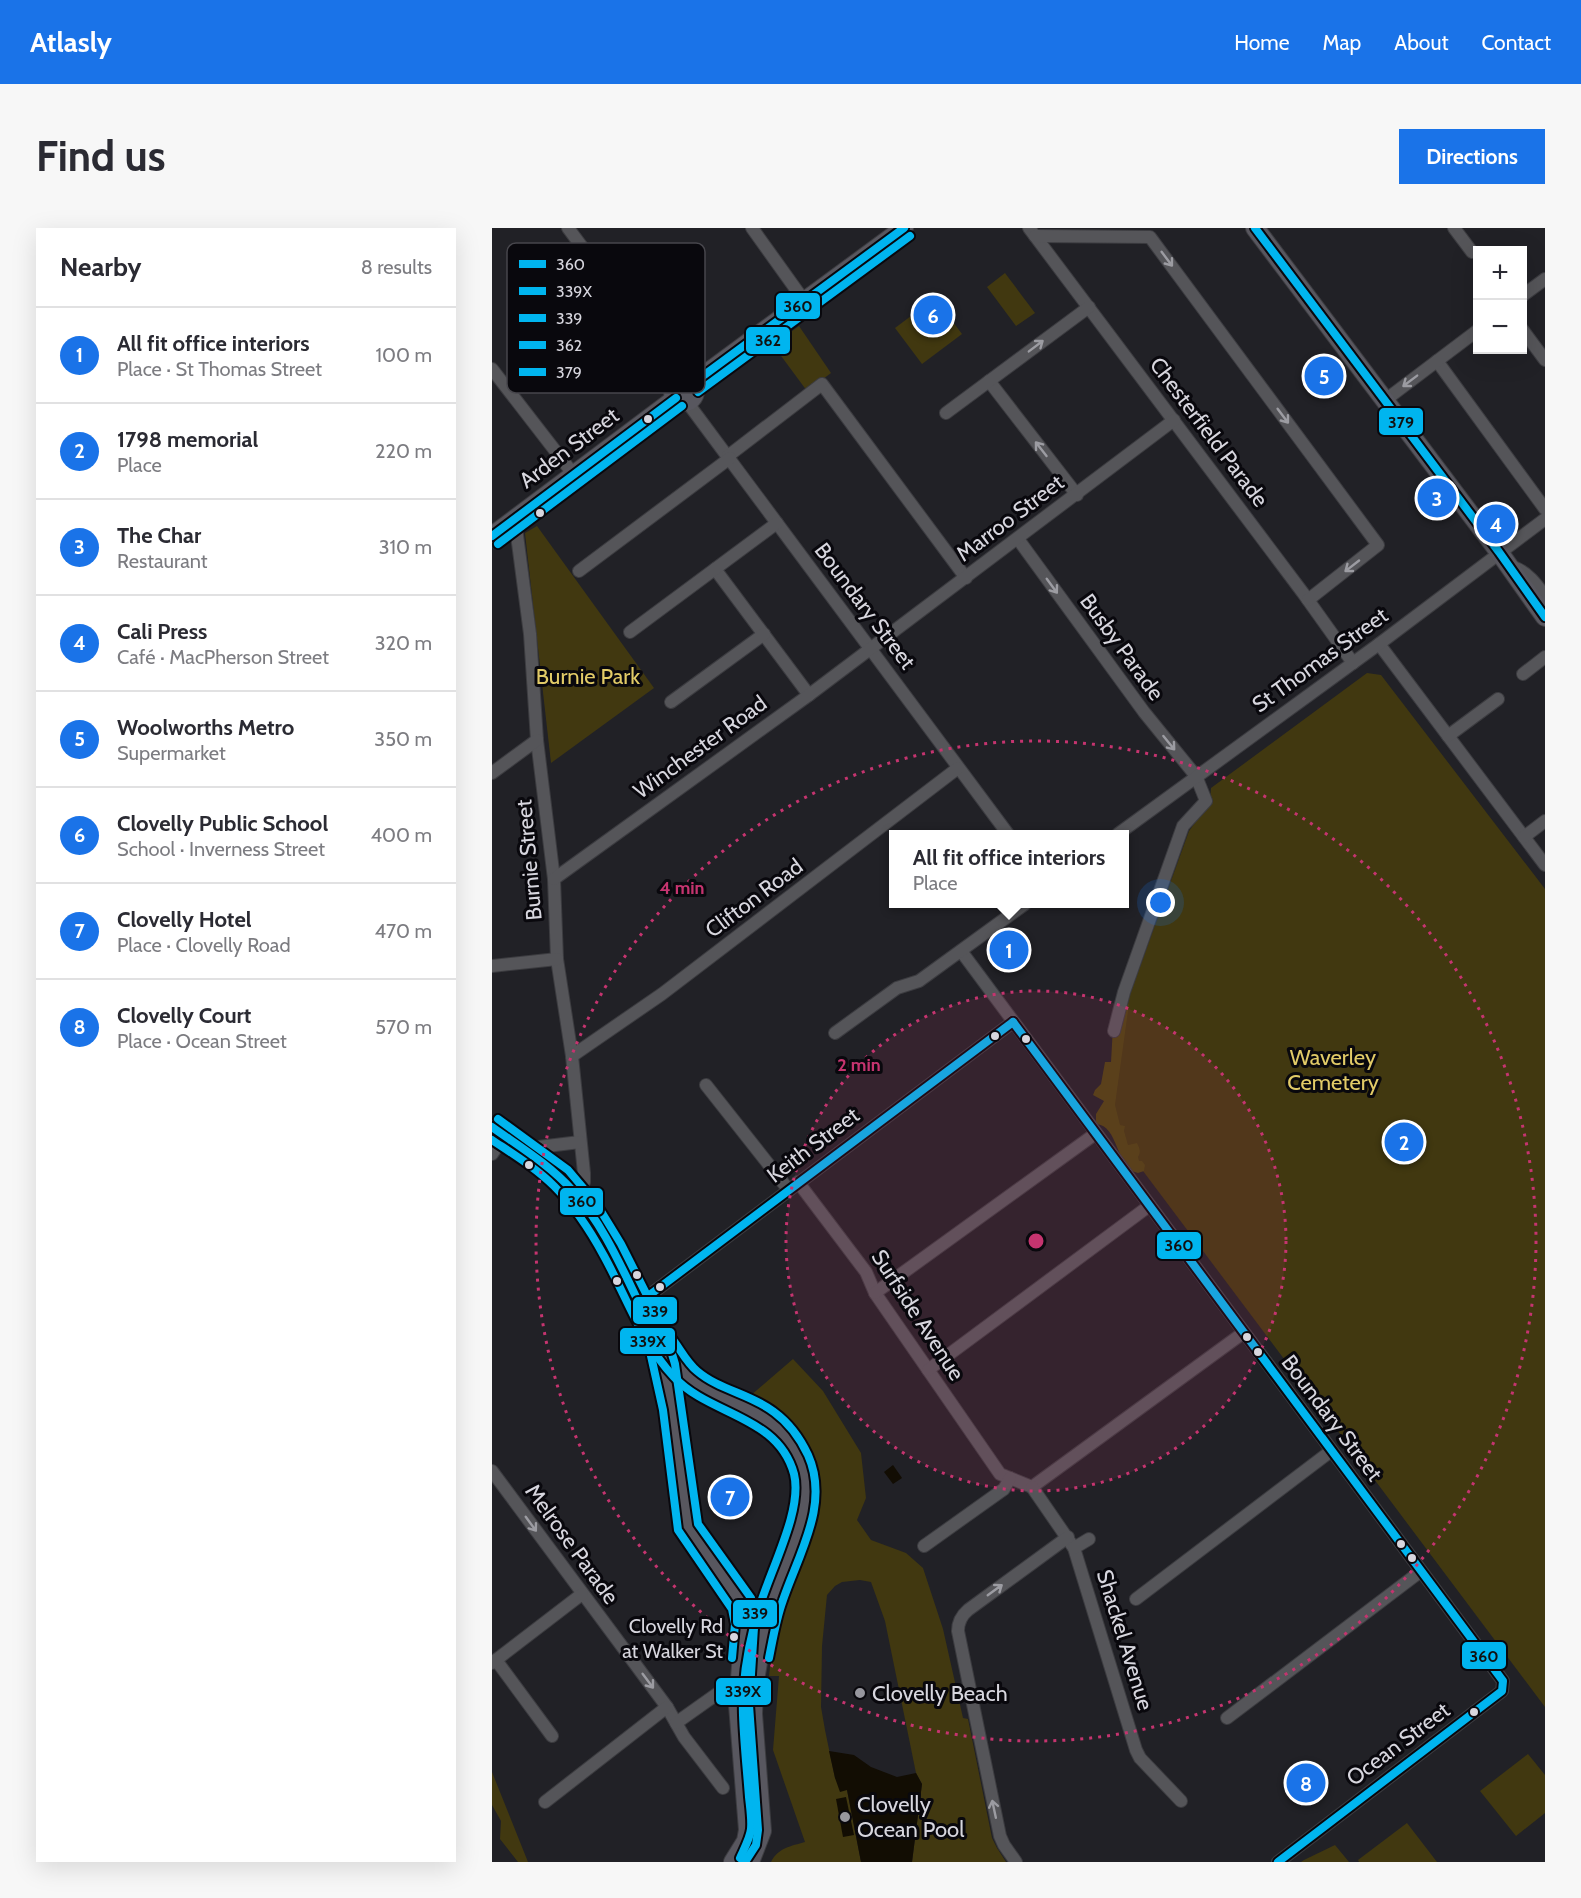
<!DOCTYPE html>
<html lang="en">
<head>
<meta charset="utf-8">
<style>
  body { margin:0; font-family:Cabin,sans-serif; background:#f7f7f7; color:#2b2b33 }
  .controls { position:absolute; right:18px; top:18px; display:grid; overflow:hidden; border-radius:0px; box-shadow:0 6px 24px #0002 }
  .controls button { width:54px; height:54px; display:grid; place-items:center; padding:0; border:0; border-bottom:2px solid #e1e1e2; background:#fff; color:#2b2b33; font:30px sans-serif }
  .you { position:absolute; left:669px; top:675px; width:21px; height:21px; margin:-15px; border:4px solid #fff; border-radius:50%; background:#1a73e8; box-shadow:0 0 0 9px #1a73e833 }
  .badge { display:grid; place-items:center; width:39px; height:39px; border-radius:50%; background:#1a73e8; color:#fff; font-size:20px; font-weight:700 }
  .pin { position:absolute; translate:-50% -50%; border:3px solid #fff; box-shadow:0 2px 6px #0006 }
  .popup { position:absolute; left:397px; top:602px; width:240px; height:78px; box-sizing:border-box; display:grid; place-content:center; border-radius:0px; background:#fff; filter:drop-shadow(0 2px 4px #0005); font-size:20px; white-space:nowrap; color:#7c7c81 }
  .popup b { font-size:22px; color:#2b2b33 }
  .popup::after { content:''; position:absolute; left:50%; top:100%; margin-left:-12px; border:12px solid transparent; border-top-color:#fff }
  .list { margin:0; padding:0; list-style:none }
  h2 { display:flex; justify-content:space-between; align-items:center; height:78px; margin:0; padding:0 24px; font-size:26px }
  h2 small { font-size:20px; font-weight:400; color:#7c7c81 }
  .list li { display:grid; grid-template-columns:39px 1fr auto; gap:18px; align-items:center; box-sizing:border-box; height:96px; padding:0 24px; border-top:2px solid #e1e1e2 }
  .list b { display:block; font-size:22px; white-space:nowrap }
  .list p { margin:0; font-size:20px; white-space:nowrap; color:#7c7c81 }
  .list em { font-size:20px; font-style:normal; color:#7c7c81 }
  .map { position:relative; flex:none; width:1053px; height:1634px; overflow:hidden; border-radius:0px }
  header { display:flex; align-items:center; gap:36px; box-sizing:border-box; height:84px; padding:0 30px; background:#1a73e8; color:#fff }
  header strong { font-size:28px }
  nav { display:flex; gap:33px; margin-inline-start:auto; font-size:21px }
  .intro { display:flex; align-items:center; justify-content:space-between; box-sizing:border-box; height:144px; padding:0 36px }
  h1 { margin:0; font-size:42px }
  .button { padding:15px 27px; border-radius:0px; background:#1a73e8; color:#fff; font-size:21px; font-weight:700 }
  main { display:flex; gap:36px; padding:0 36px }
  aside { flex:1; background:#fff; border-radius:0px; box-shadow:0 6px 24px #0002 }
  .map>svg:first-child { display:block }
</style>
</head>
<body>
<header>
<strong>Atlasly</strong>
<nav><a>Home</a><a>Map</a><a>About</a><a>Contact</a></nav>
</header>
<div class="intro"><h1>Find us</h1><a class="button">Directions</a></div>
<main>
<aside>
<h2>Nearby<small>8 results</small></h2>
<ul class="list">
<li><span class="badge">1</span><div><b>All fit office interiors</b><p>Place · St Thomas Street</p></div><em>100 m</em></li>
<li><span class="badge">2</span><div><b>1798 memorial</b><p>Place</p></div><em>220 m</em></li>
<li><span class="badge">3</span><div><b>The Char</b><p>Restaurant</p></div><em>310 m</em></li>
<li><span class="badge">4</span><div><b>Cali Press</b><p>Café · MacPherson Street</p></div><em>320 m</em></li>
<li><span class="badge">5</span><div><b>Woolworths Metro</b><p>Supermarket</p></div><em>350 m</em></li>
<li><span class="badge">6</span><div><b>Clovelly Public School</b><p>School · Inverness Street</p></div><em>400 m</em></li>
<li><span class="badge">7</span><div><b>Clovelly Hotel</b><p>Place · Clovelly Road</p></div><em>470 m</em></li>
<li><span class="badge">8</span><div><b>Clovelly Court</b><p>Place · Ocean Street</p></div><em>570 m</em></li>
</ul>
</aside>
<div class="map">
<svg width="1053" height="1634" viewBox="0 0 1053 1634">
  <rect width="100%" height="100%" fill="#212126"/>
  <g fill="#413810">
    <polygon points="513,45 543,85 524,98 495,59"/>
    <polygon points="443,70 470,106 430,136 403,100"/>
    <polygon points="307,98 339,145 315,163 281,117"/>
    <polygon points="45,298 162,460 59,535 33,305"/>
    <polygon points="875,445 889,447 1053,661 1053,1479 630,915 620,873 637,769 697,603 718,574 719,560"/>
    <path d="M301,1131L331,1163L369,1225L374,1270L365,1292L379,1312L414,1325L431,1340L451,1401L471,1490L476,1491L500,1610L505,1620L514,1634H420L430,1556L424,1545L393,1393L379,1354L368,1352L350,1354L343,1358L335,1367L330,1418L329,1479L333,1502L343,1550L355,1562L369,1634H279C286,1620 299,1618 313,1614L281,1522L287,1448H277C279,1430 281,1411 285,1393C294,1358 314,1325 322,1290C336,1231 306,1196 258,1168Z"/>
    <polygon points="1036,1526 1053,1547 1053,1585 1024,1608 988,1563"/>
    <polygon points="0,1544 36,1634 26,1634 8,1611 9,1593 0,1577"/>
    <polygon points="915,1595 945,1634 867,1634 866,1632"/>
    <polygon points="843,1617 857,1634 809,1634 812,1632"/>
  </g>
  <path fill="#4c4211" d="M633,775L637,776L623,877L628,897L633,898L632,903L636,917L645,915C648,921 649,924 646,929L647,933H650L653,937L652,943L646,945C623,940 627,897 604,896V886L612,873L601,867L603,862L609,856L613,834H619L621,798Z"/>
  <g fill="#120d03">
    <polygon points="401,1237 410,1250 401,1256 392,1244"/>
    <polygon points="337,1523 362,1527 379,1539 405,1549 424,1545 430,1556 420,1634 369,1634 355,1562 348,1564 343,1550"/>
    <polygon points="354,1569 362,1607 351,1609 344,1571"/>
  </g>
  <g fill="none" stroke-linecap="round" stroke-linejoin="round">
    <g stroke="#3c3c40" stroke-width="14">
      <g id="street">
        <polyline points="76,0 190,153"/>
        <polyline points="260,0 313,74"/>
        <polyline points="537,0 811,365 861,435"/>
        <polyline points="962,0 980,24"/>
        <polyline points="543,8 658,9 886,317 816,372"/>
        <polyline points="1030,68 1053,51"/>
        <polyline points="1030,101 1053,132"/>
        <polyline points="945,133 1053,281"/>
        <polyline points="0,141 82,247"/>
        <polyline points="497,153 585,267"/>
        <polyline points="892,173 986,102"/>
        <polyline points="195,174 516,606"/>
        <polyline points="454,185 597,79"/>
        <polyline points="236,228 330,156 474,350"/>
        <polyline points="23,292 38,406 45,512 62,651 65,731 80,828 92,945 92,954 85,968"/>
        <polyline points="526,311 652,484 704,548 714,573 691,598 632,764 622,803"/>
        <path d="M1021,339C1036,344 1045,357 1053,368"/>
        <polyline points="223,341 317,467"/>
        <polyline points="87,343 238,230"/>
        <polyline points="138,404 285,295"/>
        <polyline points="887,416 1053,637"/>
        <polyline points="1031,446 1053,429"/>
        <polyline points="179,474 272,406"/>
        <polyline points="956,508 1006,471"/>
        <polyline points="0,545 45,512"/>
        <polyline points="626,606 887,416 1053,291"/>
        <polyline points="1032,609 1053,593"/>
        <polyline points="62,651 317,467 682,192"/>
        <polyline points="469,723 1011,1453 1010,1463 786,1634"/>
        <polyline points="0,738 65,731"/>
        <polyline points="343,805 405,760 427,753 533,676"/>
        <polyline points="80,828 170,766 466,540"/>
        <polyline points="214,857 296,961"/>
        <polyline points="30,921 88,914"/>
        <polyline points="0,926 12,908"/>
        <polyline points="306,954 374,1044 383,1065 508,1246 540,1259 751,1105"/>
        <polyline points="383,1065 603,906"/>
        <polyline points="147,1075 521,794"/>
        <polyline points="436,1142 657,978"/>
        <polyline points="0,1243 175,1479 192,1509 231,1560"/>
        <polyline points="540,1259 582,1320 644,1522 648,1530 689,1573"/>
        <polyline points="432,1318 512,1261 518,1250"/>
        <polyline points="582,1320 597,1311"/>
        <polyline points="644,1371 839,1223"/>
        <polyline points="4,1432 60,1508"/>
        <polyline points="0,1435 90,1366"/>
        <polyline points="735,1490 929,1343"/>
        <polyline points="184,1495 239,1456 248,1456"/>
        <polyline points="53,1574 175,1479"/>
        <path d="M524,1634L512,1617L508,1608L466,1403C466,1394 469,1388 476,1382L576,1309"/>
      </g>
    </g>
    <g stroke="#3c3c40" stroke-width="20">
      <g id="secondary">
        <polyline points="763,0 1007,324 1053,389"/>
        <circle cx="192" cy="163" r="11"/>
        <polyline points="200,156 412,0"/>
        <polyline points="0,308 184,170"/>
        <polyline points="0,899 69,950 96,982 120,1021 163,1106 173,1137 196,1300 250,1376 253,1386 246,1477 256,1602 254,1613 241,1634"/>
        <polyline points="174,1119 189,1142 207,1158 268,1187 289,1204 307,1230 313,1252 313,1279 308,1298 282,1364 272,1399 262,1458 261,1486 270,1603 258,1634"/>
      </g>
    </g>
    <use href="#street" stroke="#555559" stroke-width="12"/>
    <use href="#secondary" stroke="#58575f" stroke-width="18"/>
    <g stroke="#09080d" stroke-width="12">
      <g id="bus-1">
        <polyline points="200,156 412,0"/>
        <polyline points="0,308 184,170"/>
        <polyline points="521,794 1011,1453 1010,1463 786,1634"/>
        <path d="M0,899C28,919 58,937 81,963C110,995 128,1036 147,1075"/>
        <polyline points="147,1075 521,794"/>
      </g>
    </g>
    <g stroke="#09080d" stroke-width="12">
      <g id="bus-2">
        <path d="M0,912C21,926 44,940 62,958C81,977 99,1004 112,1028C134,1068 150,1115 182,1149C218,1188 286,1187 302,1246C312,1286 271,1354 262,1398C255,1426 250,1458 251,1487C252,1515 255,1542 257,1569C258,1579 260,1591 259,1601C258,1610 252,1621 248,1630"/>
        <polyline points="157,1119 171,1182 186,1302 240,1381 243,1396 240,1430"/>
      </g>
    </g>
    <g stroke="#09080d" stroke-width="12">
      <g id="bus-3">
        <polyline points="6,891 76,942 104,975 129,1016 173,1103 183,1136 206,1296 259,1370 263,1384 257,1477 266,1602 264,1617 253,1634"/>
        <path d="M177,1107C187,1118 193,1133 205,1143C227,1162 259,1166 282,1184C297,1195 308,1210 316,1227C338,1276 307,1325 291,1372C284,1391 281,1410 277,1430"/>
      </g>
    </g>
    <g stroke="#09080d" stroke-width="12">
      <g id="bus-4">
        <polyline points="206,164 418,8"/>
        <polyline points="6,316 190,178"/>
      </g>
    </g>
    <g stroke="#09080d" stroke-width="12">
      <polyline id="bus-5" points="763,0 1007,324 1053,389"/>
    </g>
    <use href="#bus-1" stroke="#00b5ef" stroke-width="8"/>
    <use href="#bus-2" stroke="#00b5ef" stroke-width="8"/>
    <use href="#bus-3" stroke="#00b5ef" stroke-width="8"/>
    <use href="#bus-4" stroke="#00b5ef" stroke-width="8"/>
    <use href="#bus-5" stroke="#00b5ef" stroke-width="8"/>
  </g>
  <defs><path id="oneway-shaft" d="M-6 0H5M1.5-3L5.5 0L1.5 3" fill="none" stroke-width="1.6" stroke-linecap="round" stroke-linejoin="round" transform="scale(1.5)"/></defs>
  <g stroke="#9c9ca2">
    <use href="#oneway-shaft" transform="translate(675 31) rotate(53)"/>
    <use href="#oneway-shaft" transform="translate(544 118) rotate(-37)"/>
    <use href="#oneway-shaft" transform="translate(918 153) rotate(143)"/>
    <use href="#oneway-shaft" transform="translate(791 188) rotate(53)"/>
    <use href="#oneway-shaft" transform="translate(549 221) rotate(-128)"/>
    <use href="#oneway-shaft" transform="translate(860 338) rotate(142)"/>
    <use href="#oneway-shaft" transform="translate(560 358) rotate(54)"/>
    <use href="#oneway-shaft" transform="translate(677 515) rotate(51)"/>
    <use href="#oneway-shaft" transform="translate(39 1296) rotate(54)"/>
    <use href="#oneway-shaft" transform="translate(503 1362) rotate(-36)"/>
    <use href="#oneway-shaft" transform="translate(156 1453) rotate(53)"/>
    <use href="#oneway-shaft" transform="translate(502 1581) rotate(-102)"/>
  </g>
  <circle cx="544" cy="1013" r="250" fill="#c5346f" fill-opacity=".12"/>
  <g fill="none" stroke="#c5346f" stroke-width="3" stroke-dasharray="3 6">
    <circle cx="544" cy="1013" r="250"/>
    <circle cx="544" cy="1013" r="500"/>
  </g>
  <g fill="#d7d6de" stroke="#09080d" stroke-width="2">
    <circle cx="156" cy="191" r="5"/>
    <circle cx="48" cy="285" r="5"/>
    <circle cx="503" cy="808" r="5"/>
    <circle cx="534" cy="811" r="5"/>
    <circle cx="37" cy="937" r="5"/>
    <circle cx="145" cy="1047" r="5"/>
    <circle cx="125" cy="1053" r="5"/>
    <circle cx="168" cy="1059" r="5"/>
    <circle cx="755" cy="1109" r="5"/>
    <circle cx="766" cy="1124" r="5"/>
    <circle cx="909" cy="1316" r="5"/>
    <circle cx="920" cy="1330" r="5"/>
    <circle cx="242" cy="1409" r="5"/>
    <circle cx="982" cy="1484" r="5"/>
  </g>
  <g fill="#97979e" stroke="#09080d" stroke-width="2">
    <circle cx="368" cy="1465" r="6"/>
    <circle cx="353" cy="1589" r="6"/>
  </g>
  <g text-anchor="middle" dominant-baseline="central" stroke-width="6" stroke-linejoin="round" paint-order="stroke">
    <g font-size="20" fill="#d7d6de" stroke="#09080d" text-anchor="end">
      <text x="231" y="1398">Clovelly Rd<tspan x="231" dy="25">at Walker St</tspan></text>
    </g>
    <g font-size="22" fill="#d7d6de" stroke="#09080d">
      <text transform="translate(717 204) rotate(53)">Chesterfield Parade</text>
      <text transform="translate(77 220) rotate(-37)">Arden Street</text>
      <text transform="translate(518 290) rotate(-37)">Marroo Street</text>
      <text transform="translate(373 378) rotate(53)">Boundary Street</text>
      <text transform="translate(630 419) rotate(54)">Busby Parade</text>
      <text transform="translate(828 432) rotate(-36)">St Thomas Street</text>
      <text transform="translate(208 519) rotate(-36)">Winchester Road</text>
      <text transform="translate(37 632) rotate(-95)">Burnie Street</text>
      <text transform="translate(262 670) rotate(-37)">Clifton Road</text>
      <text transform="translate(321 917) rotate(-37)">Keith Street</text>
      <text transform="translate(426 1087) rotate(57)">Surfside Avenue</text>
      <text transform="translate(840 1190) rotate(53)">Boundary Street</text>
      <text transform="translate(80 1316) rotate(54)">Melrose Parade</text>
      <text transform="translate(633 1412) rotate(73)">Shackel Avenue</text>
      <text transform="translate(906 1516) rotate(-37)">Ocean Street</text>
    </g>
    <g font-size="22" fill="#e2cb67" stroke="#09080d">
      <text x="96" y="448">Burnie Park</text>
      <text x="841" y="829">Waverley<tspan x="841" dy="25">Cemetery</tspan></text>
    </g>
    <g font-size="22" fill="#d7d6de" stroke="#09080d" text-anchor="start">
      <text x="380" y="1465">Clovelly Beach</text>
      <text x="365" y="1576">Clovelly<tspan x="365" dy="25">Ocean Pool</tspan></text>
    </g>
  </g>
  <rect x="15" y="15" width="198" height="150" rx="9" fill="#09080d" stroke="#47464c" stroke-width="1.5"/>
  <rect x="27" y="32" width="27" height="8" fill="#00b5ef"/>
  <rect x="27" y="59" width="27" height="8" fill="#00b5ef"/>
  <rect x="27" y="86" width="27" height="8" fill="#00b5ef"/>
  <rect x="27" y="113" width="27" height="8" fill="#00b5ef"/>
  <rect x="27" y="140" width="27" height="8" fill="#00b5ef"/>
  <g font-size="16" fill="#d7d6de">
    <text x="64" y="42">360</text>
    <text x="64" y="69">339X</text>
    <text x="64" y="96">339</text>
    <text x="64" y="123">362</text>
    <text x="64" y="150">379</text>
  </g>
  <circle cx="544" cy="1013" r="9" fill="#c5346f" stroke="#09080d" stroke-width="3"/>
  <g font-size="18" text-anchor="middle" font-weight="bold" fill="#c5346f" stroke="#09080d" stroke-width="6" stroke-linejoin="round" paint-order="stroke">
    <text x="190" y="666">4 min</text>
    <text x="367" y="843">2 min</text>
  </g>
  <g stroke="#09080d" stroke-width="2">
    <rect x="283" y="64" width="46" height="28" rx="6" fill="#00b5ef"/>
    <rect x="253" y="98" width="46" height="29" rx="6" fill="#00b5ef"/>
    <rect x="886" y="179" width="46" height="29" rx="6" fill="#00b5ef"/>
    <rect x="67" y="959" width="45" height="29" rx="6" fill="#00b5ef"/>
    <rect x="664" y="1003" width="46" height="29" rx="6" fill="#00b5ef"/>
    <rect x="140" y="1068" width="46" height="29" rx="6" fill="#00b5ef"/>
    <rect x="127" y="1099" width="57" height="28" rx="6" fill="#00b5ef"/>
    <rect x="240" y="1371" width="46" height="29" rx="6" fill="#00b5ef"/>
    <rect x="969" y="1413" width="46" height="29" rx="6" fill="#00b5ef"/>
    <rect x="223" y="1449" width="57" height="29" rx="6" fill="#00b5ef"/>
  </g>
  <g font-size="16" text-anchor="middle" font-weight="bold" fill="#111">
    <text x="306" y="84">360</text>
    <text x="276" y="118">362</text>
    <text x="909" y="200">379</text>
    <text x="90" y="979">360</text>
    <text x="687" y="1023">360</text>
    <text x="163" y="1089">339</text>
    <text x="156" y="1119">339X</text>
    <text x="263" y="1391">339</text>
    <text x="992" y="1434">360</text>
    <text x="251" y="1469">339X</text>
  </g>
</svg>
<div class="controls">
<button>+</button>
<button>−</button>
</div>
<div class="you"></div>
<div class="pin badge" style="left:517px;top:722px">1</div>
<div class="popup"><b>All fit office interiors</b>Place</div>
<div class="pin badge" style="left:912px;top:914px">2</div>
<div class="pin badge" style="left:945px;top:270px">3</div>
<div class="pin badge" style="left:1004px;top:296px">4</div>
<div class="pin badge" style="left:832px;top:148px">5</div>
<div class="pin badge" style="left:441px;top:87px">6</div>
<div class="pin badge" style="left:238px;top:1269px">7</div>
<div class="pin badge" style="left:814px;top:1555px">8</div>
</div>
</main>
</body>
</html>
